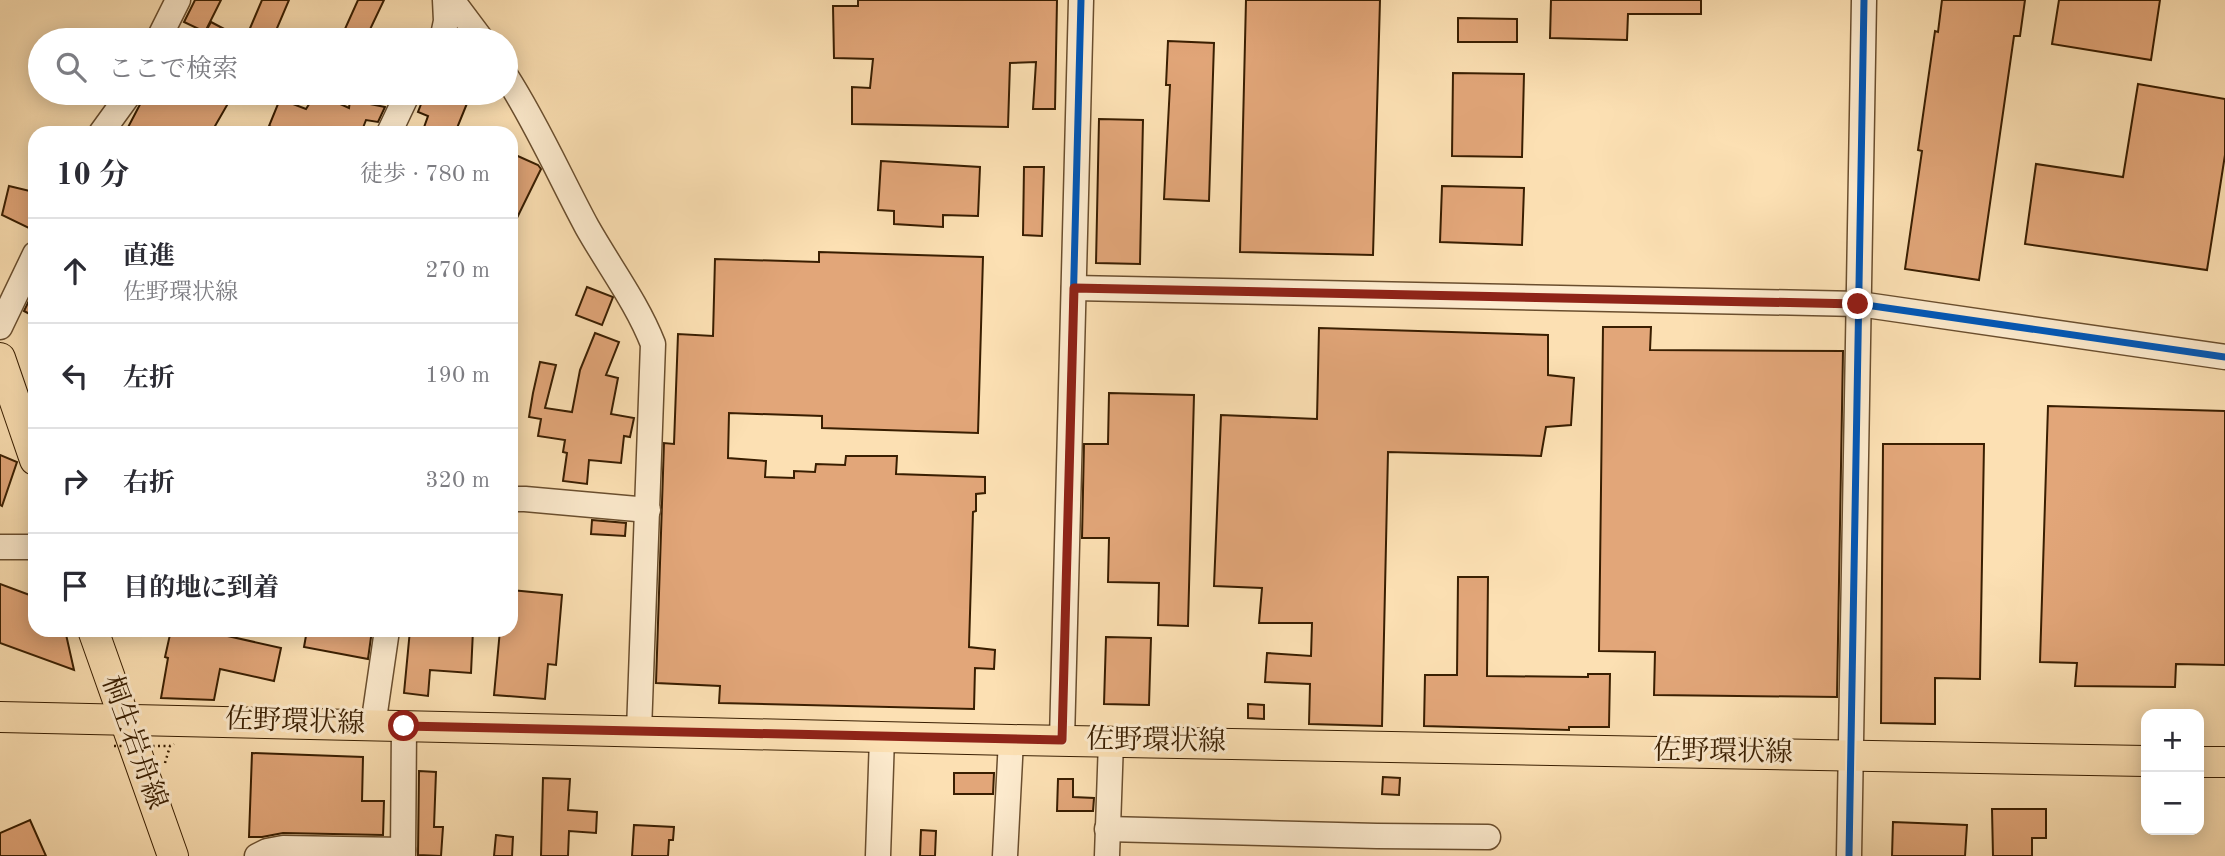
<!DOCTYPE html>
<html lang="ja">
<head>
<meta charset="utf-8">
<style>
  body { margin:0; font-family:"Old Standard TT","Noto Serif JP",serif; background:#f7f7f7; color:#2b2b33 }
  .controls { position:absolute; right:21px; bottom:21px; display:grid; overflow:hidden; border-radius:14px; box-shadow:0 4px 18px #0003 }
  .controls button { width:63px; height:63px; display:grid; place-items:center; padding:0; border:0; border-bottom:2px solid #e1e1e2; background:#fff; color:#2b2b33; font:35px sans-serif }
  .stop { position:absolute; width:21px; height:21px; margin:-16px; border:5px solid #8f2418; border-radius:50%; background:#fff }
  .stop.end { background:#8f2418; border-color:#fff; box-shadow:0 2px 7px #0008 }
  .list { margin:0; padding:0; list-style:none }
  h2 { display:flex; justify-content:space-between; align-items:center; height:91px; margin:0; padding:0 28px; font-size:30px }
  h2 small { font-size:23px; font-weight:400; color:#7c7c81 }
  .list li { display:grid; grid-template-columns:46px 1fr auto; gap:21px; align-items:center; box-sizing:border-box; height:105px; padding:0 28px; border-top:2px solid #e1e1e2 }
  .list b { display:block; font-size:26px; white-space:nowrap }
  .list p { margin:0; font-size:23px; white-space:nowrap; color:#7c7c81 }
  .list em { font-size:23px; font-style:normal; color:#7c7c81 }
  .icon { flex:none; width:38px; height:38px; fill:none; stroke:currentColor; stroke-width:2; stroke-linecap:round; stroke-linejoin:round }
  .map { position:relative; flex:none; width:2225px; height:856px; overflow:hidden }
  .search { position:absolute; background:#fff; box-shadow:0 4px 18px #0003; left:28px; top:28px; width:490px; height:77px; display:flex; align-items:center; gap:18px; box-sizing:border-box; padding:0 24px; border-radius:38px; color:#7c7c81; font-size:26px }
  .panel { position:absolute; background:#fff; box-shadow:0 4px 18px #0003; left:28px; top:126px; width:490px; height:511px; border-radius:21px }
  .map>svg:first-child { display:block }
</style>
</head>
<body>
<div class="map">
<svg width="2225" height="856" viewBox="0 0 2225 856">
  <rect width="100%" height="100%" fill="#fce0b3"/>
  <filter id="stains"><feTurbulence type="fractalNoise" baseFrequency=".00286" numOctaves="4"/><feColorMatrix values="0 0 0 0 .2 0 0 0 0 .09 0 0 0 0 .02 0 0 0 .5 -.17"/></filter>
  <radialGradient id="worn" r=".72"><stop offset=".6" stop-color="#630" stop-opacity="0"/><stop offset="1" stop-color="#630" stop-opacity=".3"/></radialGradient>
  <g fill="#e2a679" stroke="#391e01" stroke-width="2">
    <polygon points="195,0 221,0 205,32 184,22"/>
    <polygon points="262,0 289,0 272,40 245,40"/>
    <polygon points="358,0 384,0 365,40 340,40"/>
    <polygon points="858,0 1057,0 1055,109 1033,109 1036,62 1010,63 1008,127 852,124 852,87 870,88 873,59 834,58 833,6 858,6"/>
    <polygon points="1246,0 1380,0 1373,255 1240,252"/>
    <polygon points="1551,0 1701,0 1701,14 1628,14 1627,40 1550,38"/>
    <polygon points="1942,0 2025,0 2020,36 2014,36 1979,280 1905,269 1922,151 1918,150 1935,31 1938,32"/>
    <polygon points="2059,0 2160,0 2151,60 2052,44"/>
    <polygon points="1458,18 1517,19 1517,42 1458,42"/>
    <polygon points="211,22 245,40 201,40"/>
    <polygon points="1168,41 1214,43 1209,201 1164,199 1170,85 1166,85"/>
    <polygon points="1453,73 1524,74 1522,157 1452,156"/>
    <polygon points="2138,84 2225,99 2225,155 2207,270 2025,244 2036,164 2123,177"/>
    <polygon points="146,93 217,93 230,100 211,133 125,133"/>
    <polygon points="316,93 349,108 350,100 385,107 378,122 366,120 361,133 284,133 269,126 280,99 306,109"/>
    <polygon points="441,93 446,93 468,101 455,133 422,133 428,116 418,112 425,94 438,99"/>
    <polygon points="1099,119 1143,120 1140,264 1096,263"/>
    <polygon points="511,153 538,165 541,169 511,230"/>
    <polygon points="881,161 980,167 978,216 943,215 943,227 894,224 894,211 878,210"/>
    <polygon points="1024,167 1044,167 1042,236 1023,235"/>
    <polygon points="9,186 34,192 30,208 35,211 35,231 2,215"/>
    <polygon points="1442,186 1524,188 1522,245 1440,242"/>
    <polygon points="819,252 983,257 978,433 822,428 822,416 729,413 728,458 766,461 765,477 794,478 794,471 815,472 816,464 845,465 846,456 897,456 896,474 985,477 985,493 976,494 976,511 973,512 969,647 995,650 994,669 975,668 974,709 719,703 720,686 656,683 664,443 674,444 678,334 713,336 715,259 819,262"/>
    <polygon points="587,287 613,297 602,325 576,315"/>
    <polygon points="35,288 35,317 24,311"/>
    <polygon points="1603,327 1651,327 1650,350 1843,351 1837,697 1654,695 1655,652 1599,651"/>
    <polygon points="1319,328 1548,335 1548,375 1574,378 1571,425 1546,427 1541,456 1388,452 1382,726 1309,724 1310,684 1265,682 1267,653 1311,656 1312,623 1259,623 1262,588 1214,586 1221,415 1317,419"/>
    <polygon points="595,333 619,342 606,375 618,378 611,414 634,418 630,437 624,436 621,463 589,460 587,484 563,481 567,453 563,452 565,440 538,436 541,419 529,417 533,393 540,362 556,365 545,408 572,412 580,370"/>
    <polygon points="1109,393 1194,395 1188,626 1158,625 1159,583 1108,582 1109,538 1082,538 1084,444 1108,444"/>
    <polygon points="2048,406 2225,411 2225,665 2176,664 2175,687 2075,686 2077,663 2040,662"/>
    <polygon points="1883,444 1984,444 1980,679 1935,678 1935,724 1881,723"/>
    <polygon points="0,455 17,462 2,506 0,505"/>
    <polygon points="592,520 626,523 625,536 591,534"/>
    <polygon points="1458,577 1488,577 1487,676 1588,677 1588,674 1610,674 1609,727 1569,727 1569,730 1424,726 1425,675 1457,675"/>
    <polygon points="0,584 35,597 35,630 65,630 74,670 0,643"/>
    <polygon points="511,590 562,595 556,665 548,664 545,699 494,695 500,630 511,630"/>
    <polygon points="171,630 201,630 281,648 274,681 220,669 214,700 161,698 168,658 165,657"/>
    <polygon points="307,630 372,630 368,659 304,647"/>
    <polygon points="410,630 473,630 471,673 430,670 428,696 404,693"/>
    <polygon points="1106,637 1151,638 1149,705 1104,704"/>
    <polygon points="1248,704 1264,705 1264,719 1248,718"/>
    <polygon points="252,753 363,757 362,801 384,801 383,835 283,833 262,837 249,837"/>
    <polygon points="419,771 436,772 434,827 443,827 441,856 418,855"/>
    <polygon points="954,773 994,773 993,794 954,794"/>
    <polygon points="1383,777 1400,778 1399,795 1382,794"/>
    <polygon points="543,778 570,779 568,810 597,812 596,833 569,831 568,856 541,856"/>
    <polygon points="1058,779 1073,779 1073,797 1094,798 1093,811 1057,811"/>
    <polygon points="1992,809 2046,809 2046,838 2032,838 2032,856 1993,856"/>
    <polygon points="30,820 46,856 0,856 0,833"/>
    <polygon points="1893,822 1967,825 1965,856 1892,856"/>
    <polygon points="634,825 674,827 673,840 669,840 668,856 632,856"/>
    <polygon points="921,830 936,831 935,856 920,856"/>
    <polygon points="496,835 513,837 512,856 494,856"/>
  </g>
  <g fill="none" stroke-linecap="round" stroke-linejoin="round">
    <g stroke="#6a4e2e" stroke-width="27">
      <g id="minor">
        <polyline points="452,0 482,40"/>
        <polyline points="158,40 178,0"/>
        <polyline points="442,40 446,21 445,0"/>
        <path d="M506,76C537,124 560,177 587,227C609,266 637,303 653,344L639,731"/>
        <polyline points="101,133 130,93"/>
        <polyline points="389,133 408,93"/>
        <polyline points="1074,288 1859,304 2225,357"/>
        <polyline points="0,327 35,254"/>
        <polyline points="511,499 525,499 648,510"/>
        <polyline points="0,547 35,547"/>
        <polyline points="373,726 387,630"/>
        <polyline points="1062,740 1081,0"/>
        <polyline points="1107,829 1377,836 1488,837"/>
        <polyline points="257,856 267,851 283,848 403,850"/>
        <polyline points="403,856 404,726"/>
        <polyline points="878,856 882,737"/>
        <polyline points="1005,856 1011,740"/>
        <polyline points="1107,856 1111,741"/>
        <polyline points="1849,856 1864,0"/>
      </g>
    </g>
    <g stroke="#391e01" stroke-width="32">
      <g id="major">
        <polyline points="0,358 35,460"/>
        <polyline points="93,630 173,856"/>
        <polyline points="0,717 1011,740 2146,761"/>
        <polyline points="2199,762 2225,762"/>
      </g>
    </g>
    <polyline stroke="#391e01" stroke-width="2.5" stroke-dasharray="2 3.5" stroke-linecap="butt" points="165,763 170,746 174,744"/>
    <use href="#minor" stroke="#fdebce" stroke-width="24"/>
    <use href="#major" stroke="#fce0b3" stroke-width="30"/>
    <polyline stroke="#391e01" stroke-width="2.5" stroke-dasharray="2 3.5" stroke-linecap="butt" points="114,746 170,746"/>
    <g stroke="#fdebce" stroke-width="11">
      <g id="cycleway">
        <polyline points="1074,288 1859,304 2225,357"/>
        <polyline points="1062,740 1081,0"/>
        <polyline points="1849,856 1864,0"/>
      </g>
    </g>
    <use href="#cycleway" stroke="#0057b8" stroke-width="7"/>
  </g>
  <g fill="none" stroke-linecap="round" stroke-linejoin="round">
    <polyline stroke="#8f2418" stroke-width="9" points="404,726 1062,740 1074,288 1858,304"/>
  </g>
  <g text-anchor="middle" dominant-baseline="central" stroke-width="6" stroke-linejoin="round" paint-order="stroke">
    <g font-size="28" fill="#391e01" stroke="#fdebce">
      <text transform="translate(295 723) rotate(2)">佐野環状線</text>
      <text transform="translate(1156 742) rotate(1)">佐野環状線</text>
      <text transform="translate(133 743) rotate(70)">桐生岩舟線</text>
      <text transform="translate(1723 753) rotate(1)">佐野環状線</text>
    </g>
  </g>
  <rect width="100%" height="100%" filter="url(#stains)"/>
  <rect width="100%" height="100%" fill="url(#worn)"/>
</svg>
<div class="controls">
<button>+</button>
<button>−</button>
</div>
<div class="stop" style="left:404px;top:726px"></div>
<div class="stop end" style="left:1858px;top:304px"></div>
<div class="search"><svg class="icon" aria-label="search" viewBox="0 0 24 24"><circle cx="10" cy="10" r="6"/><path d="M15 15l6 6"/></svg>ここで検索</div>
<section class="panel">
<h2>10 分<small>徒歩 · 780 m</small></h2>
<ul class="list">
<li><svg class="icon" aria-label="ahead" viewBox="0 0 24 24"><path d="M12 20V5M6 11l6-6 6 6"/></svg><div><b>直進</b><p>佐野環状線</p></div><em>270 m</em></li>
<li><svg class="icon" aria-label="left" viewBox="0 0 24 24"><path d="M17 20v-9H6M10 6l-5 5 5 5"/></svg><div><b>左折</b></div><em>190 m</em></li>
<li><svg class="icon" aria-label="right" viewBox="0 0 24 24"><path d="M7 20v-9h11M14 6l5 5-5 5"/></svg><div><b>右折</b></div><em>320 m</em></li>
<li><svg class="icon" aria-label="arrive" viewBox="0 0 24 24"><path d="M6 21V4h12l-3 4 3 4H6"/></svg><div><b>目的地に到着</b></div></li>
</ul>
</section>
</div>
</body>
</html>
